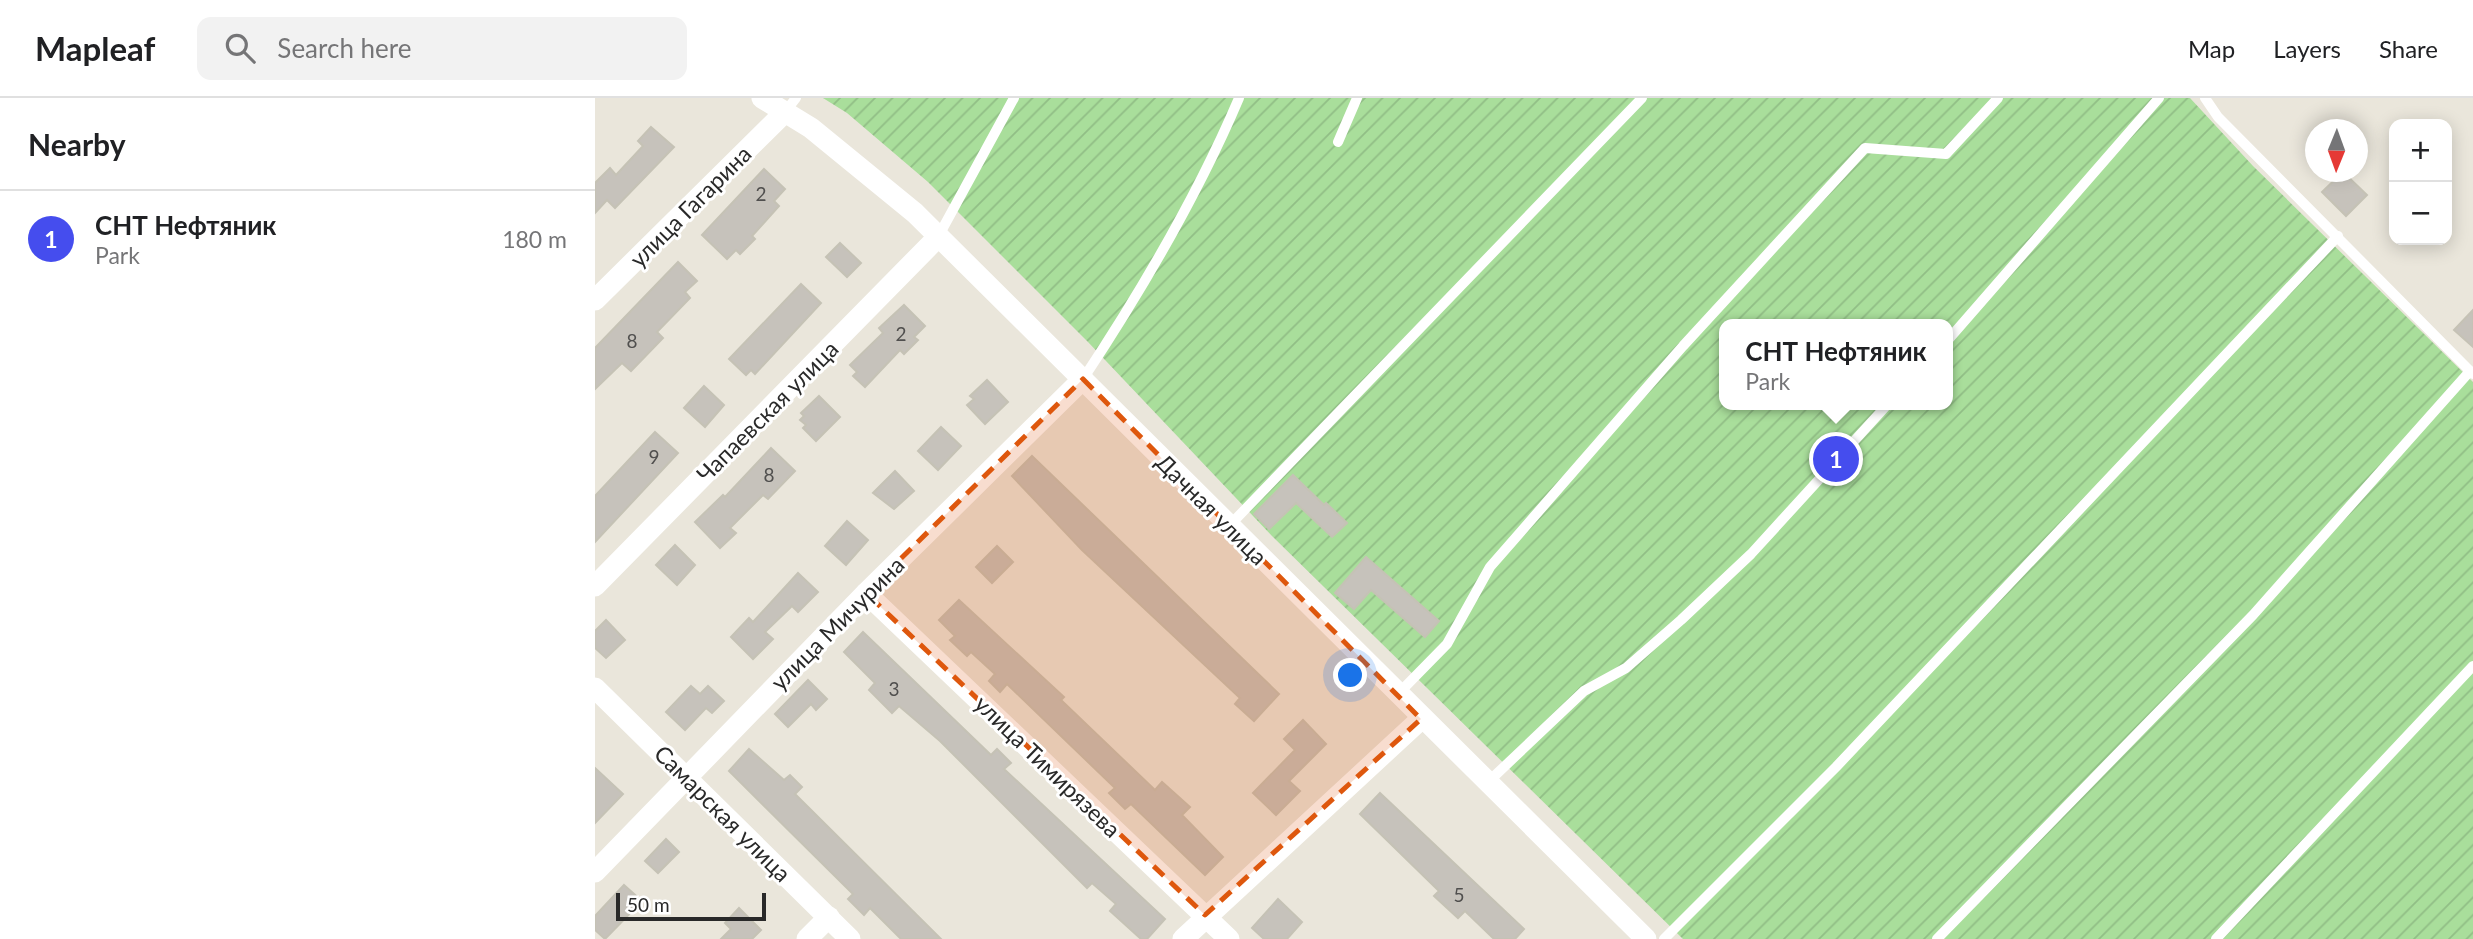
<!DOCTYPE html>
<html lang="en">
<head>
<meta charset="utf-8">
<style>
  body { margin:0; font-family:Lato,sans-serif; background:#f2f2f2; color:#202124 }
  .controls { position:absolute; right:21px; top:21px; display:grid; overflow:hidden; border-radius:14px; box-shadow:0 4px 18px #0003 }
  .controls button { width:63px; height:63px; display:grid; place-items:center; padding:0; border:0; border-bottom:2px solid #e0e0e0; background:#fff; color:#202124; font:35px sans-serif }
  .compass { position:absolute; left:1710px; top:21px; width:63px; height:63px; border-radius:50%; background:#fff; box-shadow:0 4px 18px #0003; rotate:181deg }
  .scale { position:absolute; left:21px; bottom:18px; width:150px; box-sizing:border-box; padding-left:7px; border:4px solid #292929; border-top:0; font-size:19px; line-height:24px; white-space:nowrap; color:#292929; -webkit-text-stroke:5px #fff; paint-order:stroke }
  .you { position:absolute; left:756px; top:578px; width:24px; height:24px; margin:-18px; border:5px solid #fff; border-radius:50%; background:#1a73e8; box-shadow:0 0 0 10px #1a73e833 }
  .badge { display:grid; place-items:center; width:46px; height:46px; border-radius:50%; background:#454dee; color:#fff; font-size:23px; font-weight:700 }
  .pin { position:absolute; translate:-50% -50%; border:4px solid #fff; box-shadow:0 2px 7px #0006 }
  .popup { position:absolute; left:1124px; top:221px; width:234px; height:91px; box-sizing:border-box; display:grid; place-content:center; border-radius:14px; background:#fff; filter:drop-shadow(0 2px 5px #0005); font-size:23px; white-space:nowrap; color:#757577 }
  .popup b { font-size:26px; color:#202124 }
  .popup::after { content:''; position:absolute; left:50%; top:100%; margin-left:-14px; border:14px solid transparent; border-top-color:#fff }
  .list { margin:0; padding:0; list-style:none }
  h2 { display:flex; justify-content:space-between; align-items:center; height:91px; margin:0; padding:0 28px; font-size:30px }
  h2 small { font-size:23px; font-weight:400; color:#757577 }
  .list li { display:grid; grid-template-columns:46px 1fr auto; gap:21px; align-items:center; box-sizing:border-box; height:98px; padding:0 28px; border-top:2px solid #e0e0e0 }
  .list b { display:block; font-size:26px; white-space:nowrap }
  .list p { margin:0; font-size:23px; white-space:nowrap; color:#757577 }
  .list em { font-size:23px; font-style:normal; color:#757577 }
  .icon { flex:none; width:38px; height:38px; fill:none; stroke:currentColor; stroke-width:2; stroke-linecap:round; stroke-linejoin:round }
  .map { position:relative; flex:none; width:1878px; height:841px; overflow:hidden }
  header { display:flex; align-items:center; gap:42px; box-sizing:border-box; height:98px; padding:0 35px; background:#fff; border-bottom:2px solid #e0e0e0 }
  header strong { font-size:33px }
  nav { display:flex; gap:38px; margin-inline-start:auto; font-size:24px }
  .search { width:490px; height:63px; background:#f2f2f2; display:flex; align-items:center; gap:18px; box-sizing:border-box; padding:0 24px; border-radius:14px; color:#757577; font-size:26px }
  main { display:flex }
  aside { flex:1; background:#fff }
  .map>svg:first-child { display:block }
</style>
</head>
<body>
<header>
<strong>Mapleaf</strong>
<div class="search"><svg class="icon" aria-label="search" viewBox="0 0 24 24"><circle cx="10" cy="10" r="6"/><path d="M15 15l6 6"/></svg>Search here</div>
<nav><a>Map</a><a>Layers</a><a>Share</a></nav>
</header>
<main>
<aside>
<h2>Nearby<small></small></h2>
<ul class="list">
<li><span class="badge">1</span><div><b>СНТ Нефтяник</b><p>Park</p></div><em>180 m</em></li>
</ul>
</aside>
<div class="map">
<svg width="1878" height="841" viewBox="0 0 1878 841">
  <defs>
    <pattern id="garden-furrows" width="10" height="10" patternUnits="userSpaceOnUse" patternTransform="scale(1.75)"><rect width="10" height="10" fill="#a9de9b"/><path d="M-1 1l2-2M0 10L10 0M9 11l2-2" fill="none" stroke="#91be86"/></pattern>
  </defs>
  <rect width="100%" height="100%" fill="#eae6db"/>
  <path fill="url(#garden-furrows)" fill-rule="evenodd" d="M228,0H1595L1658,68L1878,284V841H1088L677,438L493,244L333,84L252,15ZM1129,226H1353V307H1129Z"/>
  <g fill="#c6c2bb" stroke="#c5c2b5" stroke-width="2">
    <polygon points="56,29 79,49 20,110 12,102 0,115 0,85 15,70 21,77 48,48 43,43"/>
    <polygon points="169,71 190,91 179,103 184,108 157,138 160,141 145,156 141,152 132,161 107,137"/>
    <polygon points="1748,74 1772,97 1751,118 1727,94"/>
    <polygon points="245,145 266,165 252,179 231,159"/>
    <polygon points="83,164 102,183 90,194 95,200 62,234 68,240 36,273 27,265 0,291 0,250"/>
    <polygon points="206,186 226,205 160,276 156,272 151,277 134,261"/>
    <polygon points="309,207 330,228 319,239 323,242 309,256 305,252 270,289 258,278 262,274 255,267 288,235 284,230"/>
    <polygon points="1878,212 1878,249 1859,232"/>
    <polygon points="392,282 413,304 390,326 372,307 379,301 375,298"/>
    <polygon points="109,288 129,307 110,329 89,310"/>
    <polygon points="224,298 245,319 221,343 208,330 211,327 205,322 209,318 206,315"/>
    <polygon points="346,329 366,348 343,372 323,353"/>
    <polygon points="60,334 83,355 0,444 0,398"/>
    <polygon points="176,350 200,373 173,401 168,397 135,430 141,435 125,450 100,424 128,397 130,399"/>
    <polygon points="437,358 684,596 659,623 640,606 645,600 487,452 417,378"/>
    <polygon points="300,373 319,393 299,411 278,395"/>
    <polygon points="698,377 729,407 731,405 752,425 737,439 701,405 674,431 659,416"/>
    <polygon points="252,423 273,442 251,467 230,448"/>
    <polygon points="80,447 100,467 82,487 61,467"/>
    <polygon points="402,448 418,464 397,485 381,469"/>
    <polygon points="771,459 844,523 830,539 776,492 759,511 740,495"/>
    <polygon points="203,475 223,494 203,514 197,508 170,534 178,541 158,561 136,539 154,520 158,524"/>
    <polygon points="364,502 469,599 466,602 560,692 567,684 595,709 587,717 628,759 610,777 536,706 530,711 514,695 520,690 412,586 405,594 394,583 400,576 376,554 372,558 355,542 360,538 344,522"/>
    <polygon points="11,522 30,542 11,560 0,550 0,533"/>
    <polygon points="268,534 396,657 402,651 416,665 409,671 570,821 552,841 546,841 515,813 521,806 497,785 492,790 345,643 304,608 297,615 274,592 280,585 249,554"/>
    <polygon points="213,582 232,601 221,612 216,606 193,629 180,616"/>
    <polygon points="96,588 105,596 113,588 129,603 117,615 111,610 90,632 71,614"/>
    <polygon points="708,622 731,646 694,683 705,693 681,717 658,695 700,652 689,641"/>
    <polygon points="154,651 189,682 195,677 207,689 200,696 346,841 306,841 275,810 269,817 253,801 258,796 134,673"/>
    <polygon points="0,670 28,696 0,725"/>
    <polygon points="785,695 929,831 920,841 899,841 870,813 863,820 839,798 844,793 765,716"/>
    <polygon points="71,741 84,754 63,775 50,763"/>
    <polygon points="29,787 47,803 10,841 0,832 0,818"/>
    <polygon points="683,801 707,824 692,841 669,841 657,830"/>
    <polygon points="144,810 166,832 157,841 126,841 136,831 130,825"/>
  </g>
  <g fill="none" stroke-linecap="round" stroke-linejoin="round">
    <g stroke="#fff" stroke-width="10">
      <polyline points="1610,0 1623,19 1878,276"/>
      <polyline points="190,14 201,0"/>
      <polyline points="743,44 762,0"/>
      <polyline points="343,139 419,0"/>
      <polyline points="1353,242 1564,0"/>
      <path d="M488,281C547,192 602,99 644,0"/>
      <polyline points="634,428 1047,0"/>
      <polyline points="802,597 852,546 895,469 1088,248 1270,50 1351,56 1403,0"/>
      <polyline points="891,686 989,593 1031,570 1086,522 1156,456 1292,307"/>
      <polyline points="1069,841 1241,669 1743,138"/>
      <polyline points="1342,841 1658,517 1875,273"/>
      <polyline points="1621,841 1878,568"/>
    </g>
    <g stroke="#fff" stroke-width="21">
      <polyline points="167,0 216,30 320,115 1051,841"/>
      <polyline points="0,202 190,14"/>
      <polyline points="0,488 343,139"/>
      <polyline points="271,495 634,841"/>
      <polyline points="0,590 255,841"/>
      <polyline points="0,774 271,495 488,281"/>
      <polyline points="212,841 234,819"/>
      <polyline points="588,841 826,621"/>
    </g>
  </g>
  <path fill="#de570d" fill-opacity="0.2" stroke="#de570d" stroke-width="5" stroke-dasharray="14 9" stroke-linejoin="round" d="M488,281L826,621L610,817L271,495Z"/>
  <g text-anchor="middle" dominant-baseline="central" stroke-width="6" stroke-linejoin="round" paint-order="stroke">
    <g font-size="19" fill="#504f4e">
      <text x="166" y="95">2</text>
      <text x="306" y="235">2</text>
      <text x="37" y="242">8</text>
      <text x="59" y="358">9</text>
      <text x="174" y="376">8</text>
      <text x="299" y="590">3</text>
      <text x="864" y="796">5</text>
    </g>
    <g font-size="23" fill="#292929" stroke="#fff">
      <text transform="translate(95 108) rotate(-45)">улица Гагарина</text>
      <text transform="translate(172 313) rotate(-45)">Чапаевская улица</text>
      <text transform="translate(617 411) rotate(45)">Дачная улица</text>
      <text transform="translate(242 525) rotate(-45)">улица Мичурина</text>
      <text transform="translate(453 668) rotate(44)">улица Тимирязева</text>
      <text transform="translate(128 715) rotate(45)">Самарская улица</text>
    </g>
  </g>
</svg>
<div class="controls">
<button>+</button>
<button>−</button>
</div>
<svg class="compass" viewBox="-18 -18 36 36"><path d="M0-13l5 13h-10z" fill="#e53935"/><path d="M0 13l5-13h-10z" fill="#757577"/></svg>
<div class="scale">50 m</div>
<div class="you"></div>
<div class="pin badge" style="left:1241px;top:361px">1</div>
<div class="popup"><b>СНТ Нефтяник</b>Park</div>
</div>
</main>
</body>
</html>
